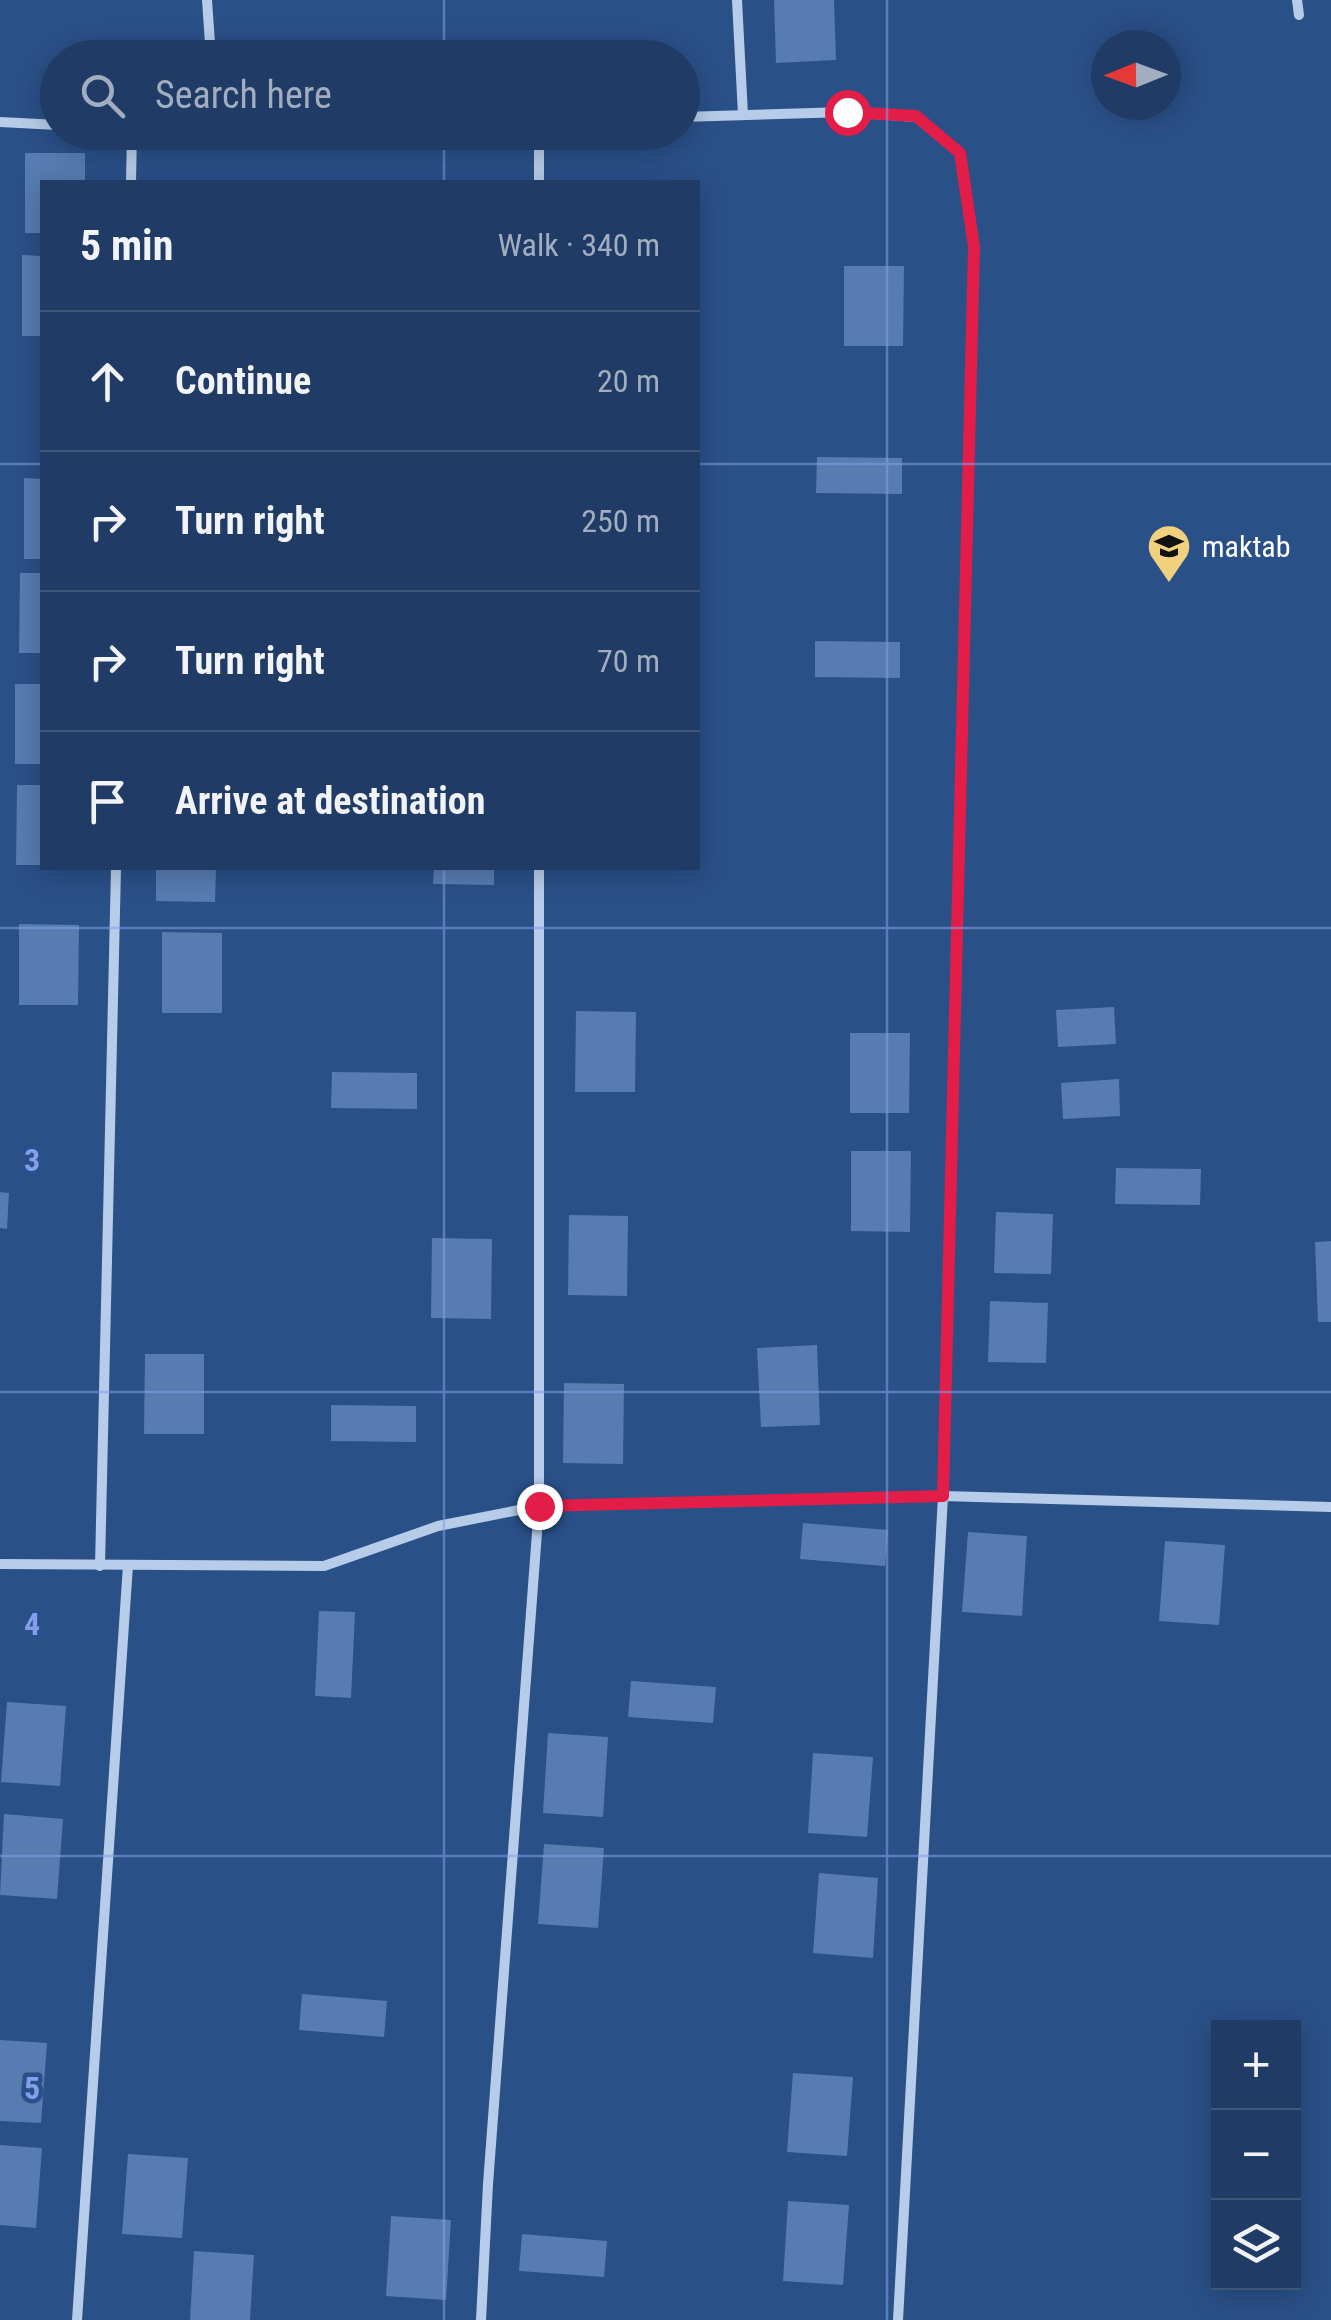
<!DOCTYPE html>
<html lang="en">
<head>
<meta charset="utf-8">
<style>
  body { margin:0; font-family:"Roboto Condensed",sans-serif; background:#28436c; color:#f1f3f6 }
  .controls { position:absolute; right:30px; bottom:30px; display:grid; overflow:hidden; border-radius:0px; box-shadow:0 5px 25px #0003 }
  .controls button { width:90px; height:90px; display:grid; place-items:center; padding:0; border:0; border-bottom:2px solid #3d567a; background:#203c66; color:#f1f3f6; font:50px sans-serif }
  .compass { position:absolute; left:1091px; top:30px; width:90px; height:90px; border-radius:50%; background:#203c66; box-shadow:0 5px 25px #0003; rotate:269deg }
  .stop { position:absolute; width:30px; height:30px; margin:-22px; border:8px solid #e11d48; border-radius:50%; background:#fff }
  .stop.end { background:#e11d48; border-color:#fff; box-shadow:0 2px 10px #0008 }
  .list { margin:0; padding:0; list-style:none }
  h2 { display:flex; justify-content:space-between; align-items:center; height:130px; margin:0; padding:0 40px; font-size:42px }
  h2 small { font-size:32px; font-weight:400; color:#a2adbf }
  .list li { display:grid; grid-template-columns:65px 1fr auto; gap:30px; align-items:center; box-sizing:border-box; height:140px; padding:0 40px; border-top:2px solid #3d567a }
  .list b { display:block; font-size:38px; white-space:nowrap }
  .list em { font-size:32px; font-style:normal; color:#a2adbf }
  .icon { flex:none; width:55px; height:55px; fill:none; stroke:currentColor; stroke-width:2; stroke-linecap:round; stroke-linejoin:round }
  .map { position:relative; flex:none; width:1331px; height:2320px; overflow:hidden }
  .search { position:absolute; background:#203c66; box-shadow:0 5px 25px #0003; left:40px; top:40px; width:660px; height:110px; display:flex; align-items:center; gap:25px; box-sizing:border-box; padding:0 35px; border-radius:55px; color:#a2adbf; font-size:38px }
  .panel { position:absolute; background:#203c66; box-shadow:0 5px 25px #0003; left:40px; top:180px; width:660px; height:690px; border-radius:0px }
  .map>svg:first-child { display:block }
</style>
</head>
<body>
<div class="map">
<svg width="1331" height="2320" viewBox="0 0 1331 2320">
  <rect width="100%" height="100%" fill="#2a5088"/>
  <g fill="#567cb1">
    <polygon points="774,0 834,0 836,60 776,63"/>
    <polygon points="25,153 85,153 85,182 42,182 42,233 25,233"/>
    <polygon points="22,255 42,256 42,336 22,336"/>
    <polygon points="844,266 904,266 903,346 844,346"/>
    <polygon points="817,457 902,458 902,494 816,493"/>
    <polygon points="24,478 42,479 42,559 24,559"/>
    <polygon points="20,573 42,573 42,653 19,653"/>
    <polygon points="815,641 900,642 900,678 815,677"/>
    <rect x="15" y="684" width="27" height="80"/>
    <polygon points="17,785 42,785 42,865 16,865"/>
    <polygon points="156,868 216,868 215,902 156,901"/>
    <polygon points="434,868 494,868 494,885 433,884"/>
    <polygon points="19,924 79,925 78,1005 19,1005"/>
    <polygon points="162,932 222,933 222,1013 162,1013"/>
    <polygon points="1114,1007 1116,1044 1058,1047 1056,1010"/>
    <polygon points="576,1011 636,1012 635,1092 575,1092"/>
    <polygon points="850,1033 910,1033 909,1113 850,1113"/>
    <polygon points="332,1072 417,1073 417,1109 331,1108"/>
    <polygon points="1119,1079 1120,1116 1063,1119 1061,1083"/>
    <polygon points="851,1151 911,1151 910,1232 851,1231"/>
    <polygon points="1116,1168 1201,1169 1200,1205 1115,1204"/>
    <polygon points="0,1192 9,1193 7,1229 0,1228"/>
    <polygon points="996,1212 1053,1214 1051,1274 994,1273"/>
    <polygon points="569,1215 628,1216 627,1296 568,1295"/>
    <polygon points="432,1238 492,1239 491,1319 431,1318"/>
    <polygon points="1331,1241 1331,1322 1318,1322 1315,1242"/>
    <polygon points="990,1301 1048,1303 1046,1363 988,1362"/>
    <polygon points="817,1345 820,1425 761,1427 757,1348"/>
    <polygon points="145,1354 204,1354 204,1434 144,1434"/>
    <polygon points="564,1383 624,1384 623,1464 563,1463"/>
    <polygon points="331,1405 416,1406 416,1442 331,1441"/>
    <polygon points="803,1523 888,1530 885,1566 800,1559"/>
    <polygon points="968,1532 1027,1536 1022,1616 962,1612"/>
    <polygon points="1165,1541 1225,1545 1219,1625 1159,1621"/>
    <polygon points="319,1611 355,1612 351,1698 315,1696"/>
    <polygon points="631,1681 716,1687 713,1723 628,1717"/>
    <polygon points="7,1702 66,1706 60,1786 1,1782"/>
    <polygon points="548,1733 608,1737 603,1817 543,1813"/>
    <polygon points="813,1753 873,1757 867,1837 808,1833"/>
    <polygon points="4,1814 63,1819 57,1899 0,1895"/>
    <polygon points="544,1844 604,1848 598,1928 538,1924"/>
    <polygon points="819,1873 878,1878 873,1958 813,1953"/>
    <polygon points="302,1994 387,2001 384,2037 299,2030"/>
    <polygon points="0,2040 47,2043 41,2123 0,2121"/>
    <polygon points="793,2073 853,2077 847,2156 787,2152"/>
    <polygon points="0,2145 42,2148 36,2228 0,2225"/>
    <polygon points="128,2154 188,2158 182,2238 122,2234"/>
    <polygon points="788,2201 849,2205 843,2285 783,2281"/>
    <polygon points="391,2216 451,2220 446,2300 386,2296"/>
    <polygon points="522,2234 607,2241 604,2277 519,2271"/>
    <polygon points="194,2251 254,2255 250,2320 190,2320"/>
  </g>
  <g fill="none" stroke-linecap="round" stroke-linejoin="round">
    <g stroke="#b7cce8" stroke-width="10">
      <polyline points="207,0 211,58"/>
      <polyline points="737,0 743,115"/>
      <polyline points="1297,0 1299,15"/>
      <polyline points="682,117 847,112 916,117 960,153 974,247 943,1496 898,2320"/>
      <polyline points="0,122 58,125"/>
      <polyline points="539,132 539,182"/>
      <polyline points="131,182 132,132"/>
      <polyline points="0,1564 324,1566 438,1526 539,1506 943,1496 1331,1507"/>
      <polyline points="100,1566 116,868"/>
      <polyline points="77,2320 128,1565"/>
      <polyline points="481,2320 488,2184 539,1506 539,868"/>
    </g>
  </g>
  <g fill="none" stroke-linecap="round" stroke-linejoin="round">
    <polyline stroke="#e11d48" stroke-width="12" points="539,1506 943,1496 974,247 960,153 916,116 847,112"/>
  </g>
  <path fill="none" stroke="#839eea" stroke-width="2.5" stroke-opacity="0.55" d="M444,0V58M887,0V2320M444,132V182M0,464H42M698,464H1331M444,868V2320M0,928H1331M0,1392H1331M0,1856H1331"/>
  <defs>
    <g id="school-pin" transform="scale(2.25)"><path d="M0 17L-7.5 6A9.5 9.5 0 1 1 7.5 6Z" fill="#efd17e" stroke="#2a5088"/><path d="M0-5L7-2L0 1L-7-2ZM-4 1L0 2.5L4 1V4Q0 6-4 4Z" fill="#111"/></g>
  </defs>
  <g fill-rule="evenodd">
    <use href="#school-pin" x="1169" y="546"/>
  </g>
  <g text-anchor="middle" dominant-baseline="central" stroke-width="9" stroke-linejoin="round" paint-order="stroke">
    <g font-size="30" fill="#fff" stroke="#2a5088" text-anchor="start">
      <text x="1202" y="546">maktab</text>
    </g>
  </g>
  <g font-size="32" text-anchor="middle" font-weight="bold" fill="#839eea" stroke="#2a5088" stroke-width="9" stroke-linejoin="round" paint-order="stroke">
    <text x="32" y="1171">3</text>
    <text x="32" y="1635">4</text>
    <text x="32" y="2099">5</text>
  </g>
</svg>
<div class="controls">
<button>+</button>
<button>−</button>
<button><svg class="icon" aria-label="layers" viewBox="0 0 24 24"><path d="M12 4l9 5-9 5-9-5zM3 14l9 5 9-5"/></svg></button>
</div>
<svg class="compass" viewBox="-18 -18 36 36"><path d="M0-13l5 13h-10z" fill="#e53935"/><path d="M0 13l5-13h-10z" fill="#a2adbf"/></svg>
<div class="stop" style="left:847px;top:112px"></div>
<div class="stop end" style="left:539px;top:1506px"></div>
<div class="search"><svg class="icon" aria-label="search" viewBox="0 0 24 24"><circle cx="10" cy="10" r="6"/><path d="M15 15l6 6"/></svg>Search here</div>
<section class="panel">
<h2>5 min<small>Walk · 340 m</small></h2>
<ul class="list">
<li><svg class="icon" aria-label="ahead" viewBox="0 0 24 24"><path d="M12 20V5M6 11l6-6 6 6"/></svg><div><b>Continue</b></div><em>20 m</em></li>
<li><svg class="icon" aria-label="right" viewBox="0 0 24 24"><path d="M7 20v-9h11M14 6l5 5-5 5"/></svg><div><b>Turn right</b></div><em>250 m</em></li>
<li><svg class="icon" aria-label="right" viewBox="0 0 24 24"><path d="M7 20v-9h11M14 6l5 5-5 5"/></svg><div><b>Turn right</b></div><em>70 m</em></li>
<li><svg class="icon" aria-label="arrive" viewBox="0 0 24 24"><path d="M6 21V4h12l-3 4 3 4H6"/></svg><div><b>Arrive at destination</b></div></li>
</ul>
</section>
</div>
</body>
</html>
